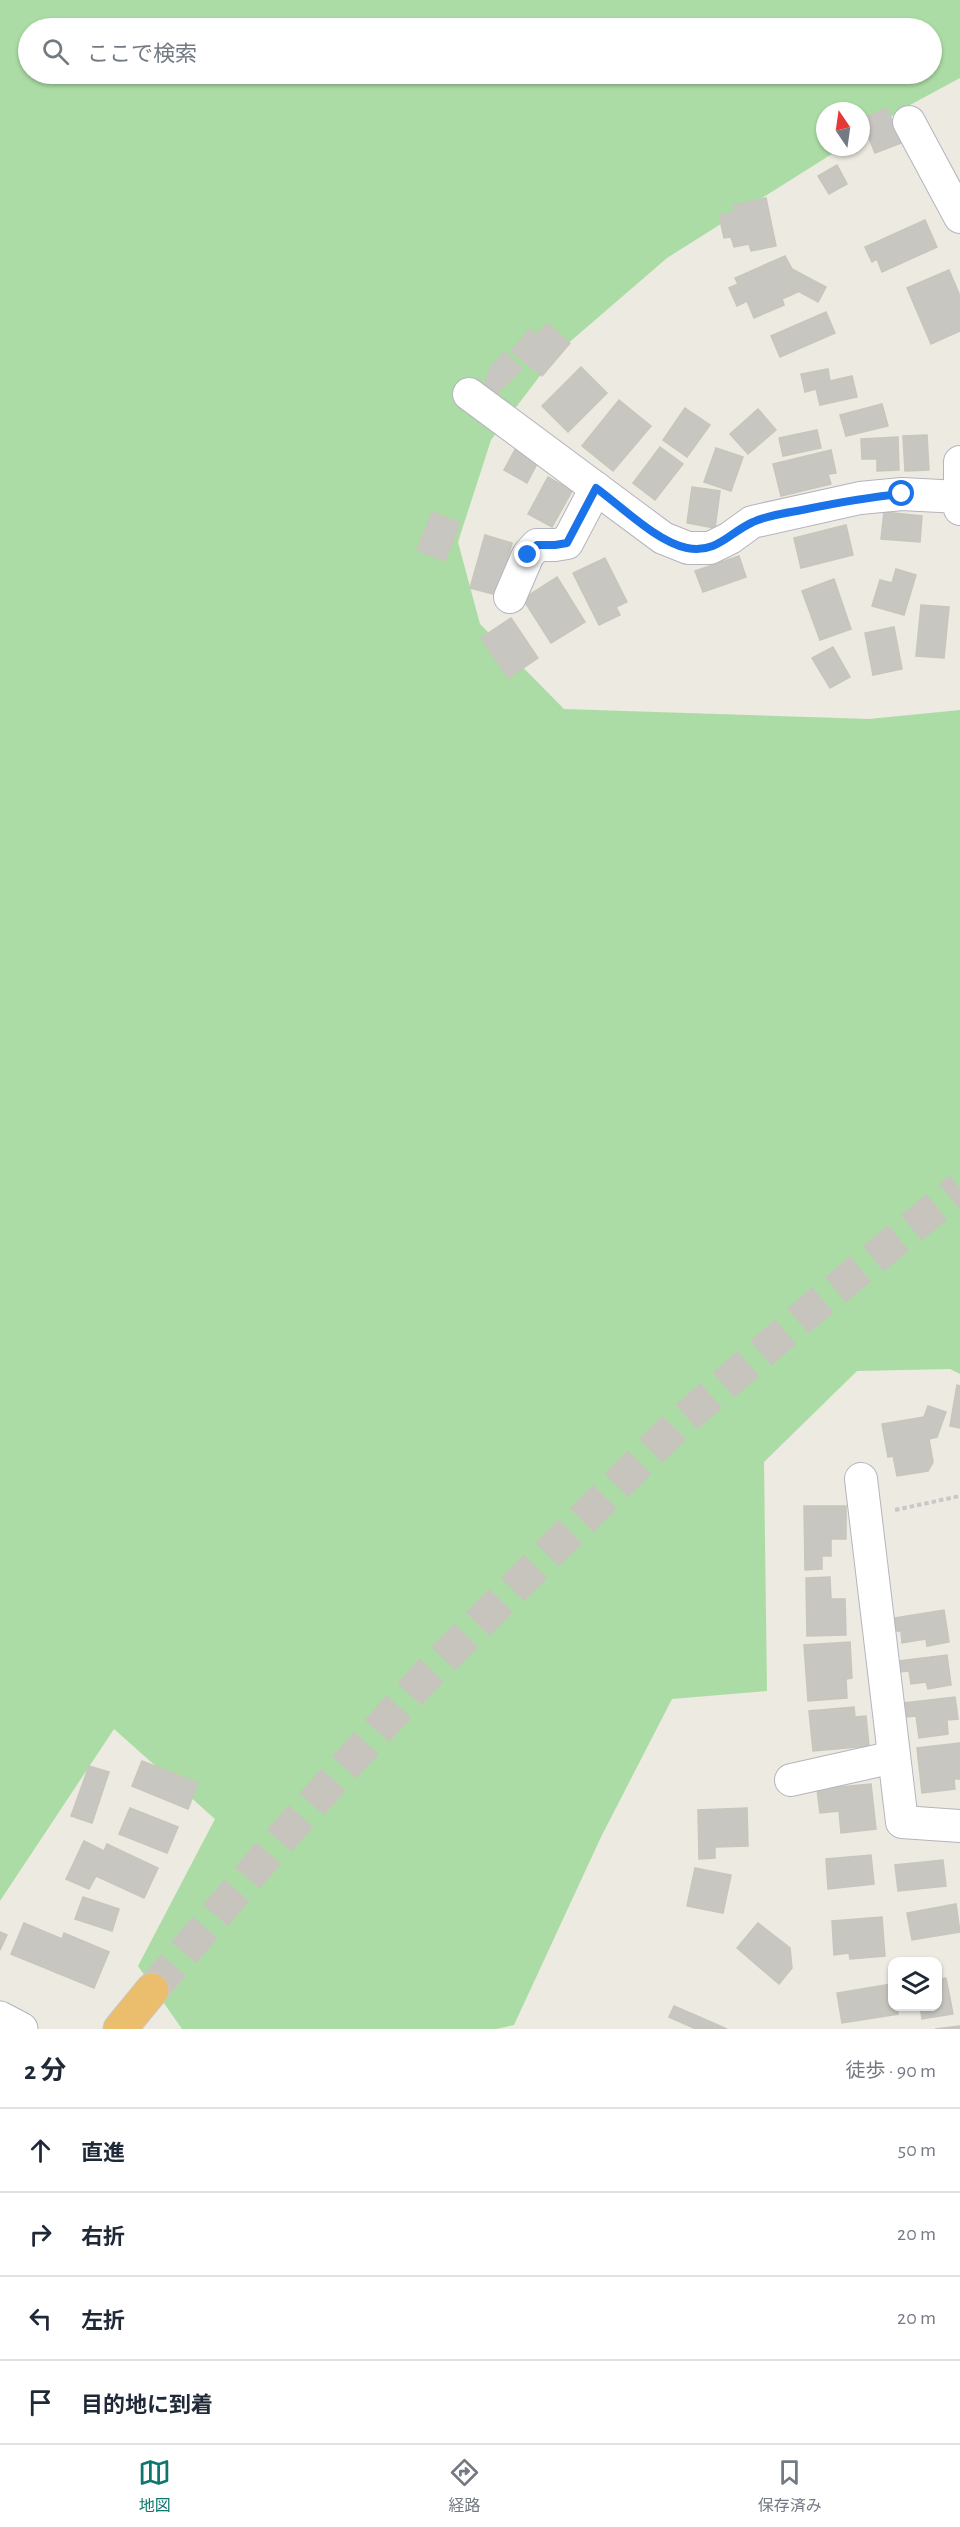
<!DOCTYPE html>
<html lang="ja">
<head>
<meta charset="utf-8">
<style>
  body { margin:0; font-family:"Alegreya Sans","Noto Sans JP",sans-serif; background:#f6f6f7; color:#1f2937 }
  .controls { position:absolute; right:18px; bottom:18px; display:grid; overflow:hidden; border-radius:12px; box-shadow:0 2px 4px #0004 }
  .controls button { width:54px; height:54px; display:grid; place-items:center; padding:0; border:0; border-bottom:2px solid #e0e1e3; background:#fff; color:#1f2937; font:30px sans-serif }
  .compass { position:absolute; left:816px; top:102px; width:54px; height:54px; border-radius:50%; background:#fff; box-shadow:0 2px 4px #0004; rotate:347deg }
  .stop { position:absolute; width:18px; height:18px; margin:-14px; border:4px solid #1a73e8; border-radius:50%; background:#fff }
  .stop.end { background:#1a73e8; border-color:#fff; box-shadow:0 2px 6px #0008 }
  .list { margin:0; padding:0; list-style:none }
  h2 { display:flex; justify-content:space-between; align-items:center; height:78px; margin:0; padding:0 24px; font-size:26px }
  h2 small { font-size:20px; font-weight:400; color:#747a83 }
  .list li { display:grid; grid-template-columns:39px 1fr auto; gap:18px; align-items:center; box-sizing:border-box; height:84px; padding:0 24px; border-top:2px solid #e0e1e3 }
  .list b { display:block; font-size:22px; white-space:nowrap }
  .list em { font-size:20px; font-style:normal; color:#747a83 }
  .icon { flex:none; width:33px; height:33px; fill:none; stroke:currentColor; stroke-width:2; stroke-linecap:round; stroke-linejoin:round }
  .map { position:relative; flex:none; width:960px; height:2029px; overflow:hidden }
  .search { position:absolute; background:#fff; box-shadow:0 2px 4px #0004; left:18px; right:18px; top:18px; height:66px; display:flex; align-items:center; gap:15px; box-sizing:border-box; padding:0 21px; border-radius:33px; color:#747a83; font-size:22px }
  .sheet { height:414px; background:#fff }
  nav { display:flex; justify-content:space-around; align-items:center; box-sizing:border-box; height:84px; border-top:2px solid #e0e1e3; background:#fff; font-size:16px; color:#747a83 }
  nav a { display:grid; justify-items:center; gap:3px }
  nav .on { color:#0f766e }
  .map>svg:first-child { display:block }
</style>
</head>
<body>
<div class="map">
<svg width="960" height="2029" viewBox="0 0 960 2029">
  <rect width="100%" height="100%" fill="#eceae1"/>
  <path fill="#acdca5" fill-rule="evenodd" d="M0,0H960V78L910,105L861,135V111H825V147H843L667,258L558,352L491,440L458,542L480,624L564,709L869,719L960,710V1374L950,1369L857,1371L764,1462L767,1691L672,1699L601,1837L514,2025L496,2029H182L138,1966L215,1819L114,1729L0,1901ZM28,28H932V74H28Z"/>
  <g fill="#c8c6c0" stroke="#c8c6bb" stroke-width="1.5">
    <polygon points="887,108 901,143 875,153 861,119"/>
    <polygon points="837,165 847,184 829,194 818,176"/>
    <polygon points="766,198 776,246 751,251 749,244 734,247 731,237 724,238 719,215 734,212 733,205"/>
    <polygon points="925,220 937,247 882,272 877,259 872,262 865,247"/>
    <polygon points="785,256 792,269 784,284 798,292 782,299 784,305 754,318 747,301 737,306 729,288 738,284 735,278"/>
    <polygon points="792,269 826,287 818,302 785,284"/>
    <polygon points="949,270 960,296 960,331 931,344 907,288"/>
    <polygon points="826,312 835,333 780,357 771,336"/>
    <polygon points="547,323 570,343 542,376 511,351 530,329 537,335"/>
    <polygon points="505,352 522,369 496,394 485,383 491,366"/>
    <polygon points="581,367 607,393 568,432 542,406"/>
    <polygon points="828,369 830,381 852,376 857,397 820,405 816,389 805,392 801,374"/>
    <polygon points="619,400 651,426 613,471 582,446"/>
    <polygon points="882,404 888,426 846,436 840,415"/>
    <polygon points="685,408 710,425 687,457 663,440"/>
    <polygon points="758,409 776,430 748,454 730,434"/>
    <polygon points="817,430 821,448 783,456 779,438"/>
    <polygon points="927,435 929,470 905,471 903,436"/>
    <polygon points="898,437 899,470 877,471 877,459 862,459 861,439"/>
    <polygon points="660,447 683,464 655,500 633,483"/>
    <polygon points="516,448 539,460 527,483 504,470"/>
    <polygon points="716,448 743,457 731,491 704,482"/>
    <polygon points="831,450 836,473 828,474 831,484 781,496 773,464"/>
    <polygon points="548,477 572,491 552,527 528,514"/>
    <polygon points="692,487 720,491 715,528 687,523"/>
    <polygon points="432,512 460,523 445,561 417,550"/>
    <polygon points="884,512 922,516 920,542 881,539"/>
    <polygon points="846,525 853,555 801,568 794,538"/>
    <polygon points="485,535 512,543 497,595 470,588"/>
    <polygon points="739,556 746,577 703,592 695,571"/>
    <polygon points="605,558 627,602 616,607 620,615 599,625 573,573"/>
    <polygon points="896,569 916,575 904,615 872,606 880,580 892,583"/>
    <polygon points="557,577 585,622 551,643 523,599"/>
    <polygon points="834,579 851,629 820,640 802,591"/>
    <polygon points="921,605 949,607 944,658 916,656"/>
    <polygon points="511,618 538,658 508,678 481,638"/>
    <polygon points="894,627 902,669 873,675 865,633"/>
    <polygon points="833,647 850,677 830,688 812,658"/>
    <polygon points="957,1385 960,1386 960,1428 950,1426"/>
    <polygon points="928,1406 946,1412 937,1437 929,1439 933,1462 928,1471 897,1476 893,1456 888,1457 882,1424 924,1417"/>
    <polygon points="804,1506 846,1506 846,1539 831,1539 831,1556 822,1556 822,1569 805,1570"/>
    <polygon points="830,1577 831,1599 845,1599 846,1635 807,1636 806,1578"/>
    <polygon points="944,1610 949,1642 927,1646 926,1639 902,1643 901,1631 896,1631 894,1618"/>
    <polygon points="850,1642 852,1678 846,1679 847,1698 808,1701 804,1645"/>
    <polygon points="947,1655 951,1685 928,1689 926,1682 911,1684 909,1671 900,1672 899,1661"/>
    <polygon points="955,1697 958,1719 947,1720 948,1734 919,1738 916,1716 906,1717 904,1703"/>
    <polygon points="854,1707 855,1717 866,1716 869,1746 813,1751 809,1711"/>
    <polygon points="960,1743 960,1779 954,1779 955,1789 922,1793 917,1748"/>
    <polygon points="142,1761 198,1783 188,1809 132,1786"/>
    <polygon points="89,1766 109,1772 92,1823 71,1816"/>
    <polygon points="871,1784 876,1829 841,1833 839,1811 820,1813 817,1789"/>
    <polygon points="130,1808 178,1827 167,1853 119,1834"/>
    <polygon points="747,1808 748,1846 715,1847 715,1858 699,1859 698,1810"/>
    <polygon points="84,1841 104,1851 107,1844 158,1868 144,1898 96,1876 89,1889 66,1879"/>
    <polygon points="871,1855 874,1884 828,1889 826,1859"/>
    <polygon points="943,1860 946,1886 898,1891 895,1865"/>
    <polygon points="695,1868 731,1875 723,1913 687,1906"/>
    <polygon points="83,1897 119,1909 112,1931 75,1919"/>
    <polygon points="956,1904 960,1932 912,1940 907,1913"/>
    <polygon points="882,1917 885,1956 850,1959 849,1953 834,1955 832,1921"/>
    <polygon points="24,1923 62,1939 64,1933 109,1952 94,1988 11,1954"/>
    <polygon points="758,1923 790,1948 792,1968 779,1984 737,1948"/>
    <polygon points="0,1932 7,1935 0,1950"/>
    <polygon points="946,1978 953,2014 922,2019 920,2006 938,2006 938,1979"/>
    <polygon points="892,1984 892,2006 897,2006 898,2014 842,2023 837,1993"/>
    <polygon points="674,2006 727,2029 696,2029 669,2017"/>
    <polygon points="960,2026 960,2029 935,2029"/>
  </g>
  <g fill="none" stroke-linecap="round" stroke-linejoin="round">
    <polyline stroke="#c6c4bd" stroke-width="33" stroke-dasharray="33 16" stroke-linecap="butt" points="152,1990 277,1843 427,1675 677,1425 825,1298 960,1188"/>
    <g stroke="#b5b4bf" stroke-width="34">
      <g id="street">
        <polyline points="909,122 960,217"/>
        <polyline points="469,394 663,538 688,548 710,548 730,538 752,522 860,498 902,494 959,497"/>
        <polyline points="960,462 960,509"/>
        <polyline points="510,597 528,555 537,545 555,545 567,543 596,488"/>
        <polyline points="861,1479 902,1822 960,1826"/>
        <polyline points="791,1780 894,1757"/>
      </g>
    </g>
    <g stroke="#b5b4bf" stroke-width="35">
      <polyline id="secondary" points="0,2018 21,2029"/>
    </g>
    <g stroke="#c8c8c8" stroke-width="35">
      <polyline id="highway" points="120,2029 152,1990"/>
    </g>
    <polyline stroke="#c8c8c8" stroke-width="4" stroke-dasharray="4.5 3" stroke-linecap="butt" points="895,1510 960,1496"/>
    <use href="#street" stroke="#fff" stroke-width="32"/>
    <use href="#secondary" stroke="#fff" stroke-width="33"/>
    <use href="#highway" stroke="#ebbe6d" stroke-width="33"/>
  </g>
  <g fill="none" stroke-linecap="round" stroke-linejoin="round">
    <path stroke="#1a73e8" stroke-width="8" d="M528,555L537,545H555L567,543L596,488C621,506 657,542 687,548C717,554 730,532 753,522C768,515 786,513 802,510C836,503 868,497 902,494"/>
  </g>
</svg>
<div class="controls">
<button><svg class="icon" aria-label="layers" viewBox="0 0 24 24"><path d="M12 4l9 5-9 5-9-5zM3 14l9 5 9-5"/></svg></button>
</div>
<svg class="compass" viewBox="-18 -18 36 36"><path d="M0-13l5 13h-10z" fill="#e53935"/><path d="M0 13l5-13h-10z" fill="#747a83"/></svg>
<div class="stop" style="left:902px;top:494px"></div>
<div class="stop end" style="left:528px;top:555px"></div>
<div class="search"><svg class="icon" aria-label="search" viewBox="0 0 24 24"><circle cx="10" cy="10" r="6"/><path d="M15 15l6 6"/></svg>ここで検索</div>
</div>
<section class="sheet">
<h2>2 分<small>徒歩 · 90 m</small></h2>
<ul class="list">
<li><svg class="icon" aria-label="ahead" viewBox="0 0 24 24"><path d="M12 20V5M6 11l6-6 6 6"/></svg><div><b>直進</b></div><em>50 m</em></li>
<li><svg class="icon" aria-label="right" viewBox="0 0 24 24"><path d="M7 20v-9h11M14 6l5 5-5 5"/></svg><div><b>右折</b></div><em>20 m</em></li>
<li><svg class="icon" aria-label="left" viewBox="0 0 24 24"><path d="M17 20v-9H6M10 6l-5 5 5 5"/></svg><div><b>左折</b></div><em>20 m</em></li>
<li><svg class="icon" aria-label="arrive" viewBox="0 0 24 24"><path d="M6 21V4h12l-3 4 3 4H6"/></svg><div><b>目的地に到着</b></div></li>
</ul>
</section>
<nav>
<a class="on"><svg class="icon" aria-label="map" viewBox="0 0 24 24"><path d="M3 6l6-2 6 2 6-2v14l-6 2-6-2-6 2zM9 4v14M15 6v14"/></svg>地図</a>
<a><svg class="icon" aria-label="directions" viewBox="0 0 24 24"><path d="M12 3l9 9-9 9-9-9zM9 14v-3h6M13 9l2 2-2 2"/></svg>経路</a>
<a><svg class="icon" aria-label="saved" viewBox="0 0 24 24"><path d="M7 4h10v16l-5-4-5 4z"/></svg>保存済み</a>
</nav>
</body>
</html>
